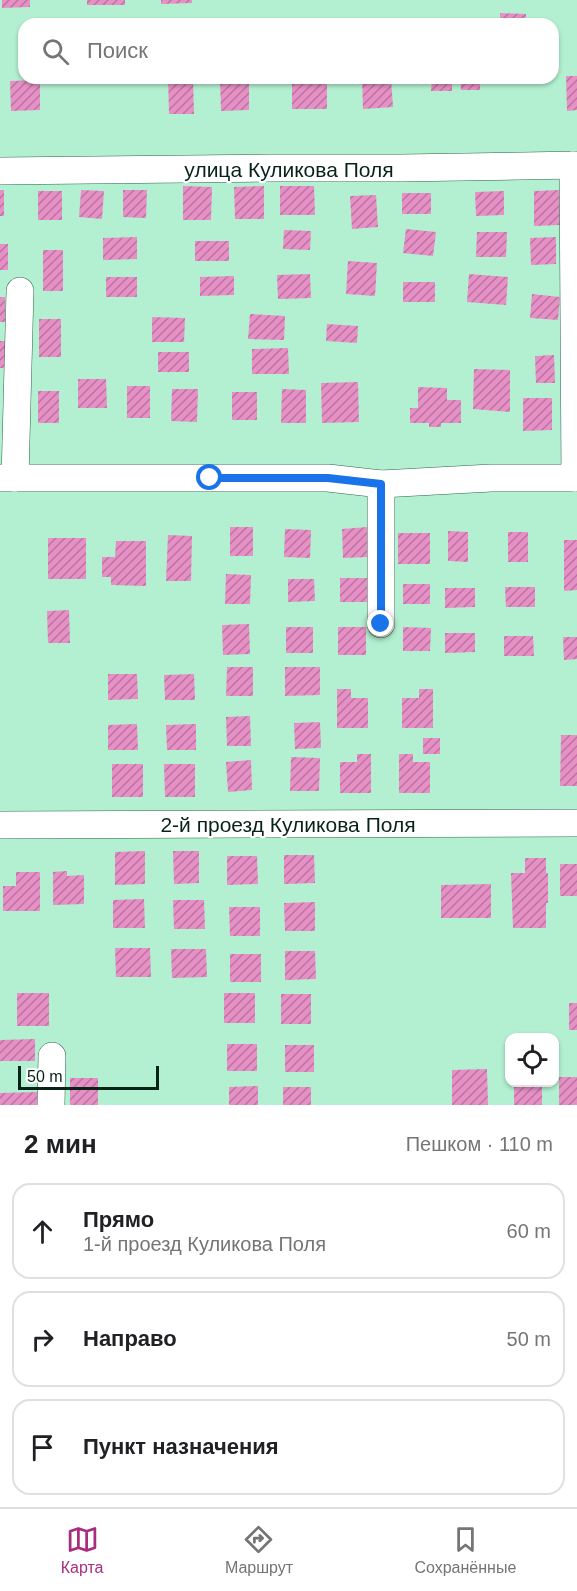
<!DOCTYPE html>
<html lang="ru">
<head>
<meta charset="utf-8">
<style>
  body { margin:0; font-family:Arial,sans-serif; background:#f2f2f2; color:#202124 }
  .controls { position:absolute; right:18px; bottom:18px; display:grid; overflow:hidden; border-radius:12px; box-shadow:0 2px 4px #0004 }
  .controls button { width:54px; height:54px; display:grid; place-items:center; padding:0; border:0; border-bottom:2px solid #e0e0e0; background:#fff; color:#202124; font:30px sans-serif }
  .scale { position:absolute; left:18px; bottom:15px; width:141px; box-sizing:border-box; padding-left:6px; border:3px solid #092217; border-top:0; font-size:16px; line-height:21px; white-space:nowrap; color:#092217; -webkit-text-stroke:4px #fff; paint-order:stroke }
  .stop { position:absolute; width:18px; height:18px; margin:-14px; border:4px solid #1a73e8; border-radius:50%; background:#fff }
  .stop.end { background:#1a73e8; border-color:#fff; box-shadow:0 2px 6px #0008 }
  .list { margin:0; padding:0; list-style:none }
  h2 { display:flex; justify-content:space-between; align-items:center; height:78px; margin:0; padding:0 24px; font-size:26px }
  h2 small { font-size:20px; font-weight:400; color:#757577 }
  .list li { display:grid; grid-template-columns:39px 1fr auto; gap:18px; align-items:center; box-sizing:border-box; height:96px; margin:0 12px 12px; padding:0 12px; border:2px solid #e0e0e0; border-radius:18px }
  .list b { display:block; font-size:22px; white-space:nowrap }
  .list p { margin:0; font-size:20px; white-space:nowrap; color:#757577 }
  .list em { font-size:20px; font-style:normal; color:#757577 }
  .icon { flex:none; width:33px; height:33px; fill:none; stroke:currentColor; stroke-width:2; stroke-linecap:round; stroke-linejoin:round }
  .map { position:relative; flex:none; width:577px; height:1105px; overflow:hidden }
  .search { position:absolute; background:#fff; box-shadow:0 2px 4px #0004; left:18px; right:18px; top:18px; height:66px; display:flex; align-items:center; gap:15px; box-sizing:border-box; padding:0 21px; border-radius:18px; color:#757577; font-size:22px }
  .sheet { height:402px; background:#fff }
  nav { display:flex; justify-content:space-around; align-items:center; box-sizing:border-box; height:84px; border-top:2px solid #e0e0e0; background:#fff; font-size:16px; color:#757577 }
  nav a { display:grid; justify-items:center; gap:3px }
  nav .on { color:#a72d81 }
  .map>svg:first-child { display:block }
</style>
</head>
<body>
<div class="map">
<svg width="577" height="1105" viewBox="0 0 577 1105">
  <defs>
    <pattern id="building-hatch" width="6" height="6" patternUnits="userSpaceOnUse" patternTransform="scale(1.5)"><rect width="6" height="6" fill="#e790c5"/><path d="M-1 1l2-2M0 6l6-6M5 7l2-2" fill="none" stroke="#b9759f"/></pattern>
  </defs>
  <rect width="100%" height="100%" fill="#b3f0d1"/>
  <g fill="url(#building-hatch)">
    <polygon points="2,0 30,0 30,7 2,8"/>
    <rect x="87" y="0" width="38" height="5"/>
    <polygon points="161,0 192,0 192,3 161,4"/>
    <polygon points="500,13 526,14 526,24 500,24"/>
    <rect x="383" y="19" width="23" height="5"/>
    <polygon points="566,76 577,76 577,110 567,111"/>
    <polygon points="168,78 193,78 194,114 169,114"/>
    <polygon points="220,78 249,78 249,110 221,111"/>
    <polygon points="362,78 391,78 393,107 363,109"/>
    <polygon points="432,78 452,78 452,91 431,91"/>
    <polygon points="460,78 480,78 480,90 461,90"/>
    <polygon points="40,80 40,110 11,111 10,81"/>
    <polygon points="327,83 327,109 292,109 292,84"/>
    <polygon points="183,186 212,187 211,220 183,220"/>
    <polygon points="264,186 264,219 235,219 234,187"/>
    <polygon points="280,186 314,186 315,215 280,215"/>
    <rect x="0" y="190" width="4" height="26"/>
    <polygon points="81,190 104,191 102,219 79,217"/>
    <polygon points="123,190 147,190 146,218 123,217"/>
    <polygon points="560,190 560,225 534,226 534,191"/>
    <rect x="38" y="191" width="24" height="29"/>
    <polygon points="504,191 504,215 476,216 475,192"/>
    <rect x="402" y="193" width="29" height="21"/>
    <polygon points="376,195 378,227 352,229 350,196"/>
    <polygon points="406,229 436,232 433,256 403,253"/>
    <polygon points="284,230 311,231 310,250 283,249"/>
    <polygon points="477,232 507,232 506,257 476,257"/>
    <polygon points="137,237 137,259 103,260 103,238"/>
    <polygon points="556,237 556,264 531,265 530,238"/>
    <rect x="195" y="241" width="34" height="20"/>
    <rect x="0" y="244" width="8" height="26"/>
    <rect x="43" y="250" width="20" height="41"/>
    <polygon points="348,261 377,263 375,296 346,294"/>
    <polygon points="310,274 311,298 278,299 277,275"/>
    <polygon points="469,274 508,277 506,305 467,302"/>
    <polygon points="234,276 234,295 200,296 200,277"/>
    <rect x="106" y="277" width="31" height="20"/>
    <rect x="403" y="282" width="32" height="20"/>
    <polygon points="532,294 560,297 558,320 530,318"/>
    <rect x="0" y="297" width="5" height="25"/>
    <polygon points="250,314 285,316 284,340 248,339"/>
    <polygon points="152,317 185,318 184,342 152,342"/>
    <rect x="39" y="319" width="22" height="38"/>
    <polygon points="327,324 358,326 357,343 326,341"/>
    <rect x="0" y="341" width="11" height="27"/>
    <polygon points="288,348 289,374 252,374 252,349"/>
    <rect x="158" y="352" width="31" height="20"/>
    <polygon points="554,355 555,383 536,383 535,356"/>
    <polygon points="474,369 510,370 510,412 473,409"/>
    <polygon points="78,379 106,379 107,408 78,408"/>
    <polygon points="358,382 359,422 322,423 321,383"/>
    <rect x="127" y="386" width="23" height="32"/>
    <polygon points="418,387 447,388 447,400 461,400 461,423 441,423 441,427 429,427 429,423 410,423 410,408 418,408"/>
    <polygon points="172,389 198,389 197,422 171,421"/>
    <polygon points="282,389 306,390 306,423 281,423"/>
    <rect x="38" y="391" width="21" height="32"/>
    <rect x="232" y="392" width="25" height="28"/>
    <polygon points="523,398 552,398 552,430 523,431"/>
    <rect x="230" y="527" width="23" height="29"/>
    <polygon points="367,527 369,557 343,558 342,529"/>
    <polygon points="285,529 311,530 310,558 284,557"/>
    <polygon points="448,531 468,532 468,562 448,561"/>
    <rect x="508" y="532" width="20" height="30"/>
    <rect x="398" y="533" width="32" height="31"/>
    <polygon points="168,535 192,536 191,581 166,581"/>
    <rect x="48" y="538" width="38" height="41"/>
    <polygon points="564,540 577,540 577,590 564,591"/>
    <polygon points="116,541 146,541 146,586 111,585 111,577 102,577 102,557 115,557"/>
    <polygon points="226,574 251,575 250,604 225,604"/>
    <rect x="340" y="578" width="28" height="24"/>
    <polygon points="288,579 314,579 315,601 288,602"/>
    <rect x="403" y="584" width="27" height="20"/>
    <polygon points="505,587 535,587 535,607 506,607"/>
    <polygon points="445,588 475,588 475,607 445,608"/>
    <polygon points="69,610 70,643 48,643 47,611"/>
    <polygon points="249,624 250,654 223,655 222,625"/>
    <rect x="286" y="627" width="27" height="26"/>
    <rect x="338" y="627" width="28" height="28"/>
    <polygon points="403,627 431,628 430,651 403,651"/>
    <polygon points="445,633 475,633 475,652 445,653"/>
    <polygon points="504,636 533,636 534,656 504,656"/>
    <polygon points="563,637 577,637 577,659 564,660"/>
    <polygon points="227,667 253,667 253,696 226,696"/>
    <polygon points="285,667 320,667 320,695 285,696"/>
    <polygon points="108,674 137,674 138,699 108,700"/>
    <polygon points="194,674 195,700 165,700 164,675"/>
    <polygon points="337,689 351,689 351,698 368,698 368,728 337,728"/>
    <polygon points="419,689 433,689 433,728 402,728 402,698 419,698"/>
    <polygon points="250,716 251,746 227,746 226,717"/>
    <polygon points="320,722 321,748 295,749 294,723"/>
    <polygon points="137,724 138,750 108,750 108,725"/>
    <polygon points="196,724 196,750 167,750 166,725"/>
    <polygon points="561,735 577,735 577,786 560,786"/>
    <rect x="423" y="738" width="17" height="16"/>
    <polygon points="357,754 371,754 371,793 340,793 340,762 357,762"/>
    <polygon points="399,754 413,754 413,762 430,762 430,793 399,793"/>
    <polygon points="291,757 320,758 319,791 290,791"/>
    <polygon points="251,760 252,790 228,792 226,762"/>
    <rect x="112" y="764" width="31" height="33"/>
    <polygon points="164,764 195,764 195,797 165,797"/>
    <polygon points="145,851 145,884 115,885 115,852"/>
    <polygon points="173,851 199,851 199,883 174,884"/>
    <polygon points="284,855 314,855 315,883 284,884"/>
    <polygon points="227,856 257,856 258,884 227,885"/>
    <polygon points="525,858 546,858 546,873 548,873 548,903 546,903 546,928 513,928 511,873 525,873"/>
    <rect x="560" y="864" width="17" height="32"/>
    <polygon points="67,871 67,876 84,875 84,904 53,905 53,872"/>
    <polygon points="16,872 40,872 40,911 3,911 3,886 16,886"/>
    <polygon points="491,884 491,918 441,918 441,885"/>
    <polygon points="144,899 145,928 113,928 113,900"/>
    <polygon points="173,900 204,900 205,929 174,929"/>
    <polygon points="315,902 315,931 285,931 284,903"/>
    <polygon points="229,907 260,907 260,936 230,936"/>
    <polygon points="115,948 150,948 151,977 116,977"/>
    <polygon points="171,949 206,949 207,977 172,978"/>
    <polygon points="285,951 315,951 316,979 285,980"/>
    <rect x="230" y="954" width="31" height="28"/>
    <rect x="17" y="993" width="32" height="33"/>
    <rect x="224" y="993" width="31" height="30"/>
    <rect x="281" y="994" width="30" height="30"/>
    <rect x="569" y="1003" width="8" height="27"/>
    <polygon points="35,1039 35,1061 0,1061 0,1040"/>
    <rect x="227" y="1044" width="30" height="27"/>
    <rect x="285" y="1045" width="29" height="27"/>
    <polygon points="487,1069 488,1105 452,1105 452,1070"/>
    <rect x="559" y="1077" width="18" height="28"/>
    <rect x="70" y="1078" width="28" height="27"/>
    <rect x="514" y="1082" width="28" height="23"/>
    <polygon points="258,1086 258,1105 229,1105 229,1087"/>
    <rect x="283" y="1087" width="28" height="18"/>
    <polygon points="37,1092 37,1105 0,1105 0,1093"/>
  </g>
  <g fill="none" stroke-linecap="round" stroke-linejoin="round">
    <g stroke="#2a654c" stroke-width="28">
      <g id="minor">
        <polyline points="573,165 575,478"/>
        <polyline points="0,171 269,168 402,168 577,165"/>
        <polyline points="0,478 328,478 381,484 491,478 577,478"/>
        <polyline points="15,478 20,291"/>
        <polyline points="381,484 381,624"/>
        <polyline points="0,825 577,823"/>
        <polyline points="51,1105 52,1056"/>
      </g>
    </g>
    <use href="#minor" stroke="#fff" stroke-width="27"/>
  </g>
  <g fill="none" stroke-linecap="round" stroke-linejoin="round">
    <polyline stroke="#1a73e8" stroke-width="8" points="210,478 328,478 381,484 381,624"/>
  </g>
  <g text-anchor="middle" dominant-baseline="central" stroke-width="4.5" stroke-linejoin="round" paint-order="stroke">
    <g font-size="21" fill="#092217" stroke="#fff">
      <text x="289" y="169">улица Куликова Поля</text>
      <text x="288" y="824">2-й проезд Куликова Поля</text>
    </g>
  </g>
</svg>
<div class="controls">
<button><svg class="icon" aria-label="locate" viewBox="0 0 24 24"><circle cx="12" cy="12" r="6"/><path d="M12 2v4M12 18v4M2 12h4M18 12h4"/></svg></button>
</div>
<div class="scale">50 m</div>
<div class="stop" style="left:210px;top:478px"></div>
<div class="stop end" style="left:381px;top:624px"></div>
<div class="search"><svg class="icon" aria-label="search" viewBox="0 0 24 24"><circle cx="10" cy="10" r="6"/><path d="M15 15l6 6"/></svg>Поиск</div>
</div>
<section class="sheet">
<h2>2 мин<small>Пешком · 110 m</small></h2>
<ul class="list">
<li><svg class="icon" aria-label="ahead" viewBox="0 0 24 24"><path d="M12 20V5M6 11l6-6 6 6"/></svg><div><b>Прямо</b><p>1-й проезд Куликова Поля</p></div><em>60 m</em></li>
<li><svg class="icon" aria-label="right" viewBox="0 0 24 24"><path d="M7 20v-9h11M14 6l5 5-5 5"/></svg><div><b>Направо</b></div><em>50 m</em></li>
<li><svg class="icon" aria-label="arrive" viewBox="0 0 24 24"><path d="M6 21V4h12l-3 4 3 4H6"/></svg><div><b>Пункт назначения</b></div></li>
</ul>
</section>
<nav>
<a class="on"><svg class="icon" aria-label="map" viewBox="0 0 24 24"><path d="M3 6l6-2 6 2 6-2v14l-6 2-6-2-6 2zM9 4v14M15 6v14"/></svg>Карта</a>
<a><svg class="icon" aria-label="directions" viewBox="0 0 24 24"><path d="M12 3l9 9-9 9-9-9zM9 14v-3h6M13 9l2 2-2 2"/></svg>Маршрут</a>
<a><svg class="icon" aria-label="saved" viewBox="0 0 24 24"><path d="M7 4h10v16l-5-4-5 4z"/></svg>Сохранённые</a>
</nav>
</body>
</html>
